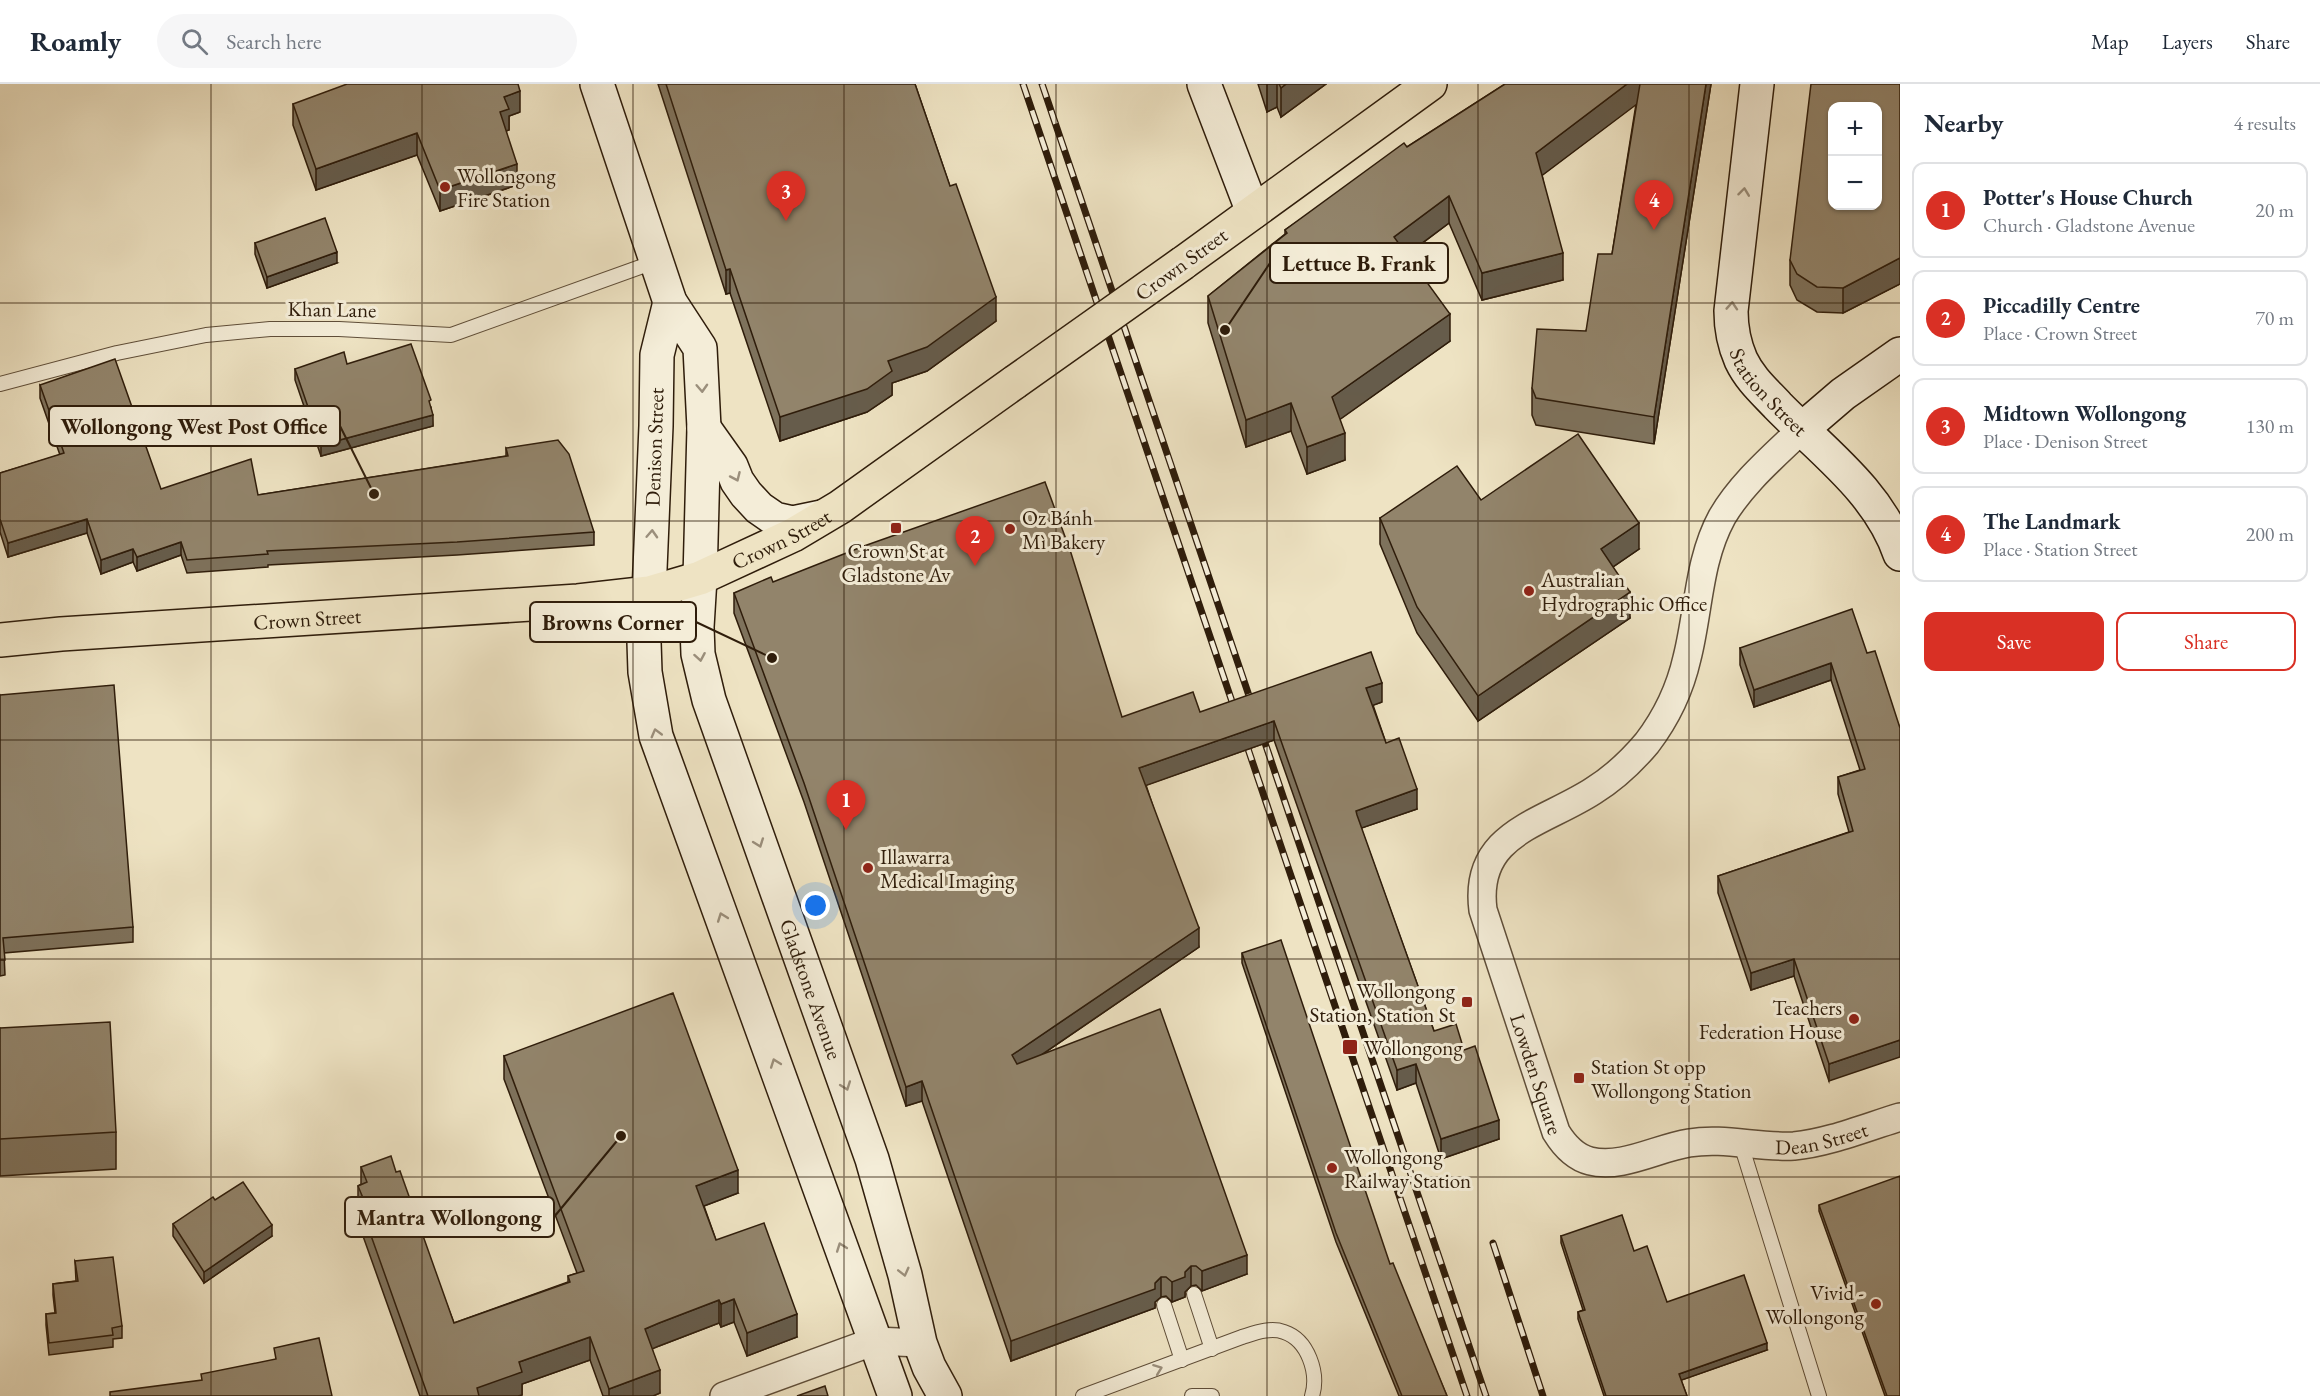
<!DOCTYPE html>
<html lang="en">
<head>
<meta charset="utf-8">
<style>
  body { margin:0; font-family:"EB Garamond",serif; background:#f6f6f7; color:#1f2937 }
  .controls { position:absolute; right:18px; top:18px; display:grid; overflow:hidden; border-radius:12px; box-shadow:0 2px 4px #0004 }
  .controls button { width:54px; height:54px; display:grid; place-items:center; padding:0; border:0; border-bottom:2px solid #e0e1e3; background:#fff; color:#1f2937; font:30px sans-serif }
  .you { position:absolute; left:816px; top:822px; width:21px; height:21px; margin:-15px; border:4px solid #fff; border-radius:50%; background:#1a73e8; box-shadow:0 0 0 9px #1a73e833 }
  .badge { display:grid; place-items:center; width:39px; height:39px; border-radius:50%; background:#d93025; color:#fff; font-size:20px; font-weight:700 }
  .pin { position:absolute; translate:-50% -50px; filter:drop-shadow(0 2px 3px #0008) }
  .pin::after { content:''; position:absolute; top:32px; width:21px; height:18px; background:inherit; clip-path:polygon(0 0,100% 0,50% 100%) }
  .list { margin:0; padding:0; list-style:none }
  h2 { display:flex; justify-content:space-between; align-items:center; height:78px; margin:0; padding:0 24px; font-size:26px }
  h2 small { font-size:20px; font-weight:400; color:#747a83 }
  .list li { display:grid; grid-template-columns:39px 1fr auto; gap:18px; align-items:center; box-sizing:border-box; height:96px; margin:0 12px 12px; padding:0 12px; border:2px solid #e0e1e3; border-radius:12px }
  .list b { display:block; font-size:22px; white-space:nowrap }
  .list p { margin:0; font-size:20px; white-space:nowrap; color:#747a83 }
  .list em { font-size:20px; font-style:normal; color:#747a83 }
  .actions { display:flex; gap:12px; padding:18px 24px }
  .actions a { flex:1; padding:14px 0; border:2px solid #d93025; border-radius:12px; text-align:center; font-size:21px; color:#d93025 }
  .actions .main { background:#d93025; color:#fff }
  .icon { flex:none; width:33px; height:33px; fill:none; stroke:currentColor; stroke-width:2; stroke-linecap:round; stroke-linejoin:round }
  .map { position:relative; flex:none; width:1900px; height:1312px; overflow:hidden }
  header { display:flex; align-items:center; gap:36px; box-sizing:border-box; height:84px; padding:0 30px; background:#fff; border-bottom:2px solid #e0e1e3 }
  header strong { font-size:28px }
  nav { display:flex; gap:33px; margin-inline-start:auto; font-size:21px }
  .search { width:420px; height:54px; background:#f6f6f7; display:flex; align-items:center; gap:15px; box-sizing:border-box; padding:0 21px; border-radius:33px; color:#747a83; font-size:22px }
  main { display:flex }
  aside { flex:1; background:#fff }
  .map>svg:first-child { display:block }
</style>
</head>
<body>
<header>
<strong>Roamly</strong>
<div class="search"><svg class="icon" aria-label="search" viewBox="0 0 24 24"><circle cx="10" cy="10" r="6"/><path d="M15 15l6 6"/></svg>Search here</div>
<nav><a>Map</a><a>Layers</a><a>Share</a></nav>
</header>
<main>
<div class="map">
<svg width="1900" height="1312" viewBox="0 0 1900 1312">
  <rect width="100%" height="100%" fill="#eee3c3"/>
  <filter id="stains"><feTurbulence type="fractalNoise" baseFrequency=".00333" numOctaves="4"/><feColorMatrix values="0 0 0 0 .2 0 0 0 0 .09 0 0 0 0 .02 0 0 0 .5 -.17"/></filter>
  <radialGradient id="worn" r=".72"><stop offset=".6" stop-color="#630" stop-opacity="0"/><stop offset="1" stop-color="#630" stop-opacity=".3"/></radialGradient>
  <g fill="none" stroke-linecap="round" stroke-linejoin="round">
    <g stroke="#5f4e39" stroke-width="16">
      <g id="lane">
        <polyline points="0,300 117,269 206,251 270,245 339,245 451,251 657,177"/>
        <polyline points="1740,1057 1819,1312"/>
        <polyline points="1194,1210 1212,1265"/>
        <polyline points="1164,1221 1182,1276"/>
        <path d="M1083,1312L1242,1253C1255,1249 1270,1243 1284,1248C1308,1256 1319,1289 1312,1312"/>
        <polyline points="1192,1312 1212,1312"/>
      </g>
    </g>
    <g stroke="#5f4e39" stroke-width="30">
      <g id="street">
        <path id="s1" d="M1801,346C1773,373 1742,399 1722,433C1698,477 1699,527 1687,574C1680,605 1666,634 1647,659C1631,678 1614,694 1593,707C1542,740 1473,749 1483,826L1556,1048C1564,1061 1574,1073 1590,1077C1622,1085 1657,1064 1689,1059C1724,1053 1758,1064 1794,1062C1828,1059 1867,1043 1900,1033"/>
        <polyline points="724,1312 875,1257 920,1259"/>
      </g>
    </g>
    <g stroke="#2f1d0b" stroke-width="36">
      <g id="secondary">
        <path id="s2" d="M597,0L670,218L700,264L704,344L700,494L697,543L698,570L709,616L872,1075L905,1191L920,1259L929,1283L945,1312"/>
        <polyline points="1204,0 1253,128"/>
        <path id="s3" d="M1757,0L1731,227C1731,243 1734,260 1741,276C1750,295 1764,307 1778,322C1822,367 1879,408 1900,470"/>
        <polyline points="670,218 657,271 656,342 649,509 644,558 645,588 656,652 895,1312"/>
        <polyline points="704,344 731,382 737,397 746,410 759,424 775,435 793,439 822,433"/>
        <polyline points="1801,346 1843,310 1900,270"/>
      </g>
    </g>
    <g stroke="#2f1d0b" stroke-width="36">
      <g id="primary">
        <polyline points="1183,179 1430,0"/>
        <path id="s4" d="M0,556L61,550L578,517L649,509L700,494L793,451L840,423L1015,298"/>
      </g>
    </g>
    <use href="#lane" stroke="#f4edd8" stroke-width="14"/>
    <use href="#street" stroke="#f4edd8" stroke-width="27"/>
    <use href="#secondary" stroke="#f4edd8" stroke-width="33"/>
    <use href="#primary" stroke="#eee3c3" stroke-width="33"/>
    <g stroke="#2f1d0b" stroke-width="7">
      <g id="rail">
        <polyline points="1023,0 1467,1312"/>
        <polyline points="1042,0 1486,1312"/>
        <polyline points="1493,1159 1543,1312"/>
      </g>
    </g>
    <use href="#rail" stroke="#f4edd8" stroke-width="4.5" stroke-dasharray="14" stroke-linecap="butt"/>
    <g stroke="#2f1d0b" stroke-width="36" stroke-linecap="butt">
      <polyline id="primary-bridge" points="1015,298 1183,179"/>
    </g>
    <use href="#primary-bridge" stroke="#eee3c3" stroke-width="33"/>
  </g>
  <g fill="#7e725c" stroke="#2f1d0b" stroke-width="1.5">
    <polygon points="658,0 915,0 996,237 927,287 892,299 892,311 867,328 780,357 730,209 726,210"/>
    <polygon points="1258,0 1326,0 1281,33 1277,23 1267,28"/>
    <polygon points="1505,0 1711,0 1654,360 1536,341 1532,331 1532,304 1586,247 1612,170 1636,20 1542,91 1563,196 1482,216 1449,139 1407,171 1450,257 1340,335 1345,376 1307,390 1291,347 1246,363 1208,239 1208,212 1285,150 1285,146 1407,63"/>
    <polygon points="1900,0 1900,200 1843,229 1817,228 1797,216 1790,201 1790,176"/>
    <polygon points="293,20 520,28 509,32 509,46 506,47 517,101 440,127 417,71 316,106 293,41"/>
    <polygon points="255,159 337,179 267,204 255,170"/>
    <polygon points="347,280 431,323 433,342 321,372 295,296 295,285"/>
    <polygon points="40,301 161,405 258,411 506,372 506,364 594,448 594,461 457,471 268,481 268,483 187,489 181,471 137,487 133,478 101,490 87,449 8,473 0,448 0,389 60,371 40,314"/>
    <polygon points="1481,416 1639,465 1613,483 1630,534 1478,637 1417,549 1380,460 1380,434"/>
    <polygon points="773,498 1122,633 1382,618 1373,621 1386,659 1417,725 1361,744 1434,947 1464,966 1499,1055 1441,1075 1416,999 1397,1006 1274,656 1146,701 1199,863 1043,970 1247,1190 1202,1207 1196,1201 1191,1202 1185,1208 1185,1213 1172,1218 1166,1212 1161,1213 1155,1218 1155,1224 1011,1277 922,1017 906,1022 804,718 734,529 734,509"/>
    <polygon points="1740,564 1867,569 1900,644 1829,997 1794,892 1751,906 1718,809 1718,792 1849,748 1838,710 1838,693 1860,686 1831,596 1754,623 1740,581"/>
    <polygon points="0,611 133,843 133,858 4,869 5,891 0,892"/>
    <polygon points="1242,869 1390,1180 1447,1312 1399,1312 1336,1158 1242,879"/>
    <polygon points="0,944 116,1048 116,1085 0,1092"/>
    <polygon points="504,972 738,1109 704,1122 716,1156 797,1253 747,1272 734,1238 721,1243 719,1239 659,1262 652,1264 660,1309 653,1312 603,1312 590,1276 522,1300 522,1311 518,1312 420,1312 358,1138 358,1102 361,1100 361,1083 396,1088 454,1239 568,1198 568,1192 577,1189 504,995"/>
    <polygon points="215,1116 272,1152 204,1199 173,1152 173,1140"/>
    <polygon points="1819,1121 1900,1312 1885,1312 1819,1127"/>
    <polygon points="1561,1152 1634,1167 1667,1218 1767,1266 1681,1296 1687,1312 1604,1312 1578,1235 1578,1228 1583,1226 1561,1159"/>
    <polygon points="75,1177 122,1242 122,1254 113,1255 113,1263 49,1271 46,1241 46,1230 55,1229 53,1211 53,1200 76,1197"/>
  </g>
  <g fill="#665c4b" stroke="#2f1d0b" stroke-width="1.5">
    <polygon points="1267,0 1277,0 1277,23 1267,28"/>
    <polygon points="1286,0 1326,0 1281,33 1281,4"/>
    <polygon points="1627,0 1641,0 1641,17 1536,96 1536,69"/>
    <polygon points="1706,0 1711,0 1654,360 1654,333"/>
    <polygon points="520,7 520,28 509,32 509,46 500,49 500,28 504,13"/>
    <polygon points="417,49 417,71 316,106 316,85"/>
    <polygon points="517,80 517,101 440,127 440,106"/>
    <polygon points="1449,112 1449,139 1394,180 1394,153"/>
    <polygon points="337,168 337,179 267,204 267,193"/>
    <polygon points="1563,169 1563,196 1482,216 1482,189"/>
    <polygon points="1900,174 1900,200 1843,229 1843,204"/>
    <polygon points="730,185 730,209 726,210 726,186"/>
    <polygon points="996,213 996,237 927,287 892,299 892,311 867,328 780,357 780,333 888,277"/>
    <polygon points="1450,230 1450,257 1332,341 1332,313"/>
    <polygon points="1291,319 1291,347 1246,363 1246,336"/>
    <polygon points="433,331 433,342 321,372 321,361"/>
    <polygon points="1345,349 1345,376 1307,390 1307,363"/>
    <polygon points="87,435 87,449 8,473 8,459"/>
    <polygon points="1639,439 1639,465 1601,491 1601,465"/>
    <polygon points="181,458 181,471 137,487 137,473"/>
    <polygon points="133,465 133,478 101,490 101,476"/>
    <polygon points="1630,508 1630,534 1478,637 1478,612"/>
    <polygon points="1831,579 1831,596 1754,623 1754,606"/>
    <polygon points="1382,599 1382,618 1366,624 1366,604"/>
    <polygon points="1274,637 1274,656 1139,704 1139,684"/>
    <polygon points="1417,705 1417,725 1356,746 1356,727"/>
    <polygon points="1199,844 1199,863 1012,991 1012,971"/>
    <polygon points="1794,875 1794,892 1751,906 1751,889"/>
    <polygon points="1900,956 1900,973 1829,997 1829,980"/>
    <polygon points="1416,980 1416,999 1397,1006 1397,986"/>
    <polygon points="922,997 922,1017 906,1022 906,1003"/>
    <polygon points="1499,1036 1499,1055 1441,1075 1441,1055"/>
    <polygon points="738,1086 738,1109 696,1125 696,1102"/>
    <polygon points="272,1141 272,1152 204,1199 204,1188"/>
    <polygon points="1247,1171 1247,1190 1202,1207 1202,1187"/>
    <polygon points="1191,1182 1191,1202 1185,1208 1185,1213 1172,1218 1172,1198 1185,1188"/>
    <polygon points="1161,1193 1161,1213 1155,1218 1155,1224 1011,1277 1011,1257 1155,1199"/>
    <polygon points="734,1215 734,1238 721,1243 721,1220"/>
    <polygon points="719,1216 719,1239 659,1262 645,1268 645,1245 659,1239"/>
    <polygon points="797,1230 797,1253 747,1272 747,1249"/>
    <polygon points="590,1253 590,1276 522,1300 522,1311 518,1312 477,1312 477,1304 519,1278"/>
    <polygon points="1767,1259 1767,1266 1679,1297 1679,1290"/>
    <polygon points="660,1286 660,1309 653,1312 609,1312 609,1305"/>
  </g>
  <g fill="#92846b" stroke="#2f1d0b" stroke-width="1.5" fill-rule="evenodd">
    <polygon points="347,0 518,0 520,7 504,13 509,25 500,28 517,80 440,106 417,49 316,85 293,20"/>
    <polygon points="666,0 915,0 950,102 956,100 996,213 927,263 888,277 892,287 867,305 780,333 730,185 726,186"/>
    <polygon points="1279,0 1286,0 1281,4"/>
    <polygon points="1505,0 1627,0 1536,69 1563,169 1482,189 1449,112 1394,153 1450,230 1332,313 1345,349 1307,363 1291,319 1246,336 1208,212 1287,149 1285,146 1404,59 1407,63"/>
    <polygon points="1640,0 1706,0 1654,333 1536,314 1532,304 1537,245 1586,247 1598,170 1612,170"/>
    <path d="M1811,0H1900V174L1843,204L1817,203L1797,190L1790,176ZM1833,22H1878V122H1833Z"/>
    <polygon points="325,134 337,168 267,193 255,159"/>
    <polygon points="411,260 431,316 429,317 433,331 321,361 295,285 344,268 347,280"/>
    <polygon points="115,275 161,405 251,375 258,411 508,372 506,364 558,356 569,370 594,448 457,458 267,467 268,470 187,476 181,458 137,473 133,465 101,476 87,435 8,459 0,435 0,389 64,369 40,301"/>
    <polygon points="1578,350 1639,439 1601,465 1630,508 1478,612 1417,523 1380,434 1457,382 1481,416"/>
    <polygon points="1045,398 1071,469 1122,633 1193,608 1200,628 1371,568 1382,599 1366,604 1386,659 1399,654 1417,705 1356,727 1357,731 1434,947 1456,940 1464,966 1475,962 1499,1036 1441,1055 1416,980 1397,986 1274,637 1139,684 1199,844 1012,971 1017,980 1160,925 1247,1171 1202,1187 1196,1182 1191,1182 1185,1188 1185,1193 1172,1198 1166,1193 1161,1193 1155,1199 1155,1205 1011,1257 922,997 906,1003 804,699 734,509 771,493 773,498 864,462"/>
    <polygon points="1852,525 1867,569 1875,567 1900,644 1900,956 1829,980 1794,875 1751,889 1718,792 1853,747 1838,693 1865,685 1831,579 1754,606 1740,564"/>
    <polygon points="114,601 133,843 3,854 5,876 0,876 0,611"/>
    <polygon points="1281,856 1390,1180 1393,1179 1447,1312 1402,1312 1336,1149 1242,869"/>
    <polygon points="673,909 738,1086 696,1102 716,1156 764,1139 797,1230 747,1249 734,1215 721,1220 719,1216 659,1239 645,1245 660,1286 609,1305 590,1253 519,1278 522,1288 477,1304 479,1312 428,1312 358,1115 363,1114 358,1102 367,1098 361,1083 391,1072 396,1088 400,1087 454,1239 570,1198 568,1192 584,1187 504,972"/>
    <polygon points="110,938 116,1048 0,1055 0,944"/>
    <polygon points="1900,1092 1900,1312 1887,1312 1819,1121"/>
    <polygon points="243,1098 272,1141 204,1188 173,1140 213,1113 215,1116"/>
    <polygon points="1622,1131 1634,1167 1647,1162 1667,1218 1744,1191 1767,1259 1679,1290 1687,1312 1606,1312 1578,1228 1585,1226 1561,1152"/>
    <polygon points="113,1173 122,1242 112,1244 113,1251 49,1259 46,1230 56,1229 53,1200 78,1197 75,1177"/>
    <polygon points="319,1254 332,1312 110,1312 110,1308 202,1296 201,1290 276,1275 274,1264"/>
    <polygon points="825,1302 828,1312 797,1312"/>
  </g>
  <defs><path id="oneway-chevron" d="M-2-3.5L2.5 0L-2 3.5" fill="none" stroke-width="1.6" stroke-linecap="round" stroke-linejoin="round" transform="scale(1.5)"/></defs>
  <g stroke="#9b8f7c">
    <use href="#oneway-chevron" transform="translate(1744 108) rotate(-83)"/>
    <use href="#oneway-chevron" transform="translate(1732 222) rotate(-86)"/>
    <use href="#oneway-chevron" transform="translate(702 304) rotate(87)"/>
    <use href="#oneway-chevron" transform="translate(736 393) rotate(66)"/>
    <use href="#oneway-chevron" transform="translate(652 450) rotate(-87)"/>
    <use href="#oneway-chevron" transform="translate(700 573) rotate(80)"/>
    <use href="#oneway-chevron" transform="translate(656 649) rotate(-105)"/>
    <use href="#oneway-chevron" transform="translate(759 759) rotate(70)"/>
    <use href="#oneway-chevron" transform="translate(722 833) rotate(-110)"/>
    <use href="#oneway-chevron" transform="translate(775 979) rotate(-110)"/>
    <use href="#oneway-chevron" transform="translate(846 1002) rotate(70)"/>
    <use href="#oneway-chevron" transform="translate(841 1163) rotate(-110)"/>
    <use href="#oneway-chevron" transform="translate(904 1188) rotate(76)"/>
    <use href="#oneway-chevron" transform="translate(1158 1285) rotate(-21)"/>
  </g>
  <path fill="none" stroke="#2f1d0b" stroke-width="1.5" stroke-opacity="0.55" d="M211,0V1312M422,0V1312M633,0V1312M844,0V1312M1056,0V1312M1267,0V1312M1478,0V1312M1689,0V1312M0,219H1900M0,437H1900M0,656H1900M0,875H1900M0,1093H1900"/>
  <g fill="#8f2418" stroke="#f4edd8" stroke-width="2">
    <circle cx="445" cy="103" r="6"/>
    <rect x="890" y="438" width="12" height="12" rx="3"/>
    <circle cx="1010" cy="445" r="6"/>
    <circle cx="1529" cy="507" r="6"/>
    <circle cx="868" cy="784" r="6"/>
    <rect x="1461" y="912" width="12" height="12" rx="3"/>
    <circle cx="1854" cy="935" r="6"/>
    <rect x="1342" y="955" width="16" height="16" rx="3"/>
    <rect x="1573" y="988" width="12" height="12" rx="3"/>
    <circle cx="1332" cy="1084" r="6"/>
    <circle cx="1876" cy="1220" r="6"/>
  </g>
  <g text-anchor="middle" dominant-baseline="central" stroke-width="6" stroke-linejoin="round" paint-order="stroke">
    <g font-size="21" fill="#2f1d0b" stroke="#f4edd8" text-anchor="start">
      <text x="457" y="91">Wollongong<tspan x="457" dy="24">Fire Station</tspan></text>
      <text x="1022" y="433">Oz Bánh<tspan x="1022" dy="24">Mì Bakery</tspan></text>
      <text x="896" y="466" text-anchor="middle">Crown St at<tspan x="896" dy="24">Gladstone Av</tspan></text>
      <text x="1541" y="495">Australian<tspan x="1541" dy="24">Hydrographic Office</tspan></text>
      <text x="880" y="772">Illawarra<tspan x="880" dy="24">Medical Imaging</tspan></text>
      <text x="1455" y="906" text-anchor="end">Wollongong<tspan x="1455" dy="24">Station, Station St</tspan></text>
      <text x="1842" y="923" text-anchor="end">Teachers<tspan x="1842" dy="24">Federation House</tspan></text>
      <text x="1364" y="963">Wollongong</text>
      <text x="1591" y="982">Station St opp<tspan x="1591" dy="24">Wollongong Station</tspan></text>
      <text x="1344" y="1072">Wollongong<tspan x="1344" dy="24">Railway Station</tspan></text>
      <text x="1864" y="1208" text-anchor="end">Vivid -<tspan x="1864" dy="24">Wollongong</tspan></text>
    </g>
    <g font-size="21" fill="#2f1d0b" stroke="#f4edd8">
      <text transform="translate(1181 180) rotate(-36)">Crown Street</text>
      <text transform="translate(332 225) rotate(1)">Khan Lane</text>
      <text stroke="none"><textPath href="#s3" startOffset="321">Station Street</textPath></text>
      <text transform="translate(654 363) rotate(-88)">Denison Street</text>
      <text stroke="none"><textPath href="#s4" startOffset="794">Crown Street</textPath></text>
      <text stroke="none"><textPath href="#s4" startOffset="308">Crown Street</textPath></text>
      <text stroke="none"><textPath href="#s2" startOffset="945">Gladstone Avenue</textPath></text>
      <text stroke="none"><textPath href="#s1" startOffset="780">Lowden Square</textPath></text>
      <text stroke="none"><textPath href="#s1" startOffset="1122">Dean Street</textPath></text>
    </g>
  </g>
  <path fill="none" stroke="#2f1d0b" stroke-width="2" d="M1225 246L1270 179M374 410L340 342M772 574L696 538M621 1052L554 1133"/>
  <g fill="#2f1d0b" stroke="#f4edd8" stroke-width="2">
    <circle cx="1225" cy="246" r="6"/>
    <circle cx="374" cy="410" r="6"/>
    <circle cx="772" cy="574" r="6"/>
    <circle cx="621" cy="1052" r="6"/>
  </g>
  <g fill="#f4edd8" stroke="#2f1d0b" stroke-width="2">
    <rect x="1270" y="159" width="178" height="40" rx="6"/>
    <rect x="49" y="322" width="291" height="40" rx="6"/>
    <rect x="530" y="518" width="166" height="40" rx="6"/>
    <rect x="345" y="1113" width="209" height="40" rx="6"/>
  </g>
  <g font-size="22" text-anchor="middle" font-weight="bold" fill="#2f1d0b">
    <text x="1359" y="187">Lettuce B. Frank</text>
    <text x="194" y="350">Wollongong West Post Office</text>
    <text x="613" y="546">Browns Corner</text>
    <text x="449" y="1141">Mantra Wollongong</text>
  </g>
  <rect width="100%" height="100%" filter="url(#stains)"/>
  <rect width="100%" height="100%" fill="url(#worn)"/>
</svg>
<div class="controls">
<button>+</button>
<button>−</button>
</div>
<div class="you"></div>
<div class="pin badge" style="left:846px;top:746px">1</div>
<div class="pin badge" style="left:975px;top:482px">2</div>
<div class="pin badge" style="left:786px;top:137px">3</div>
<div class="pin badge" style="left:1654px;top:146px">4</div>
</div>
<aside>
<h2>Nearby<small>4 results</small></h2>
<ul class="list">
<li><span class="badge">1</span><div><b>Potter's House Church</b><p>Church · Gladstone Avenue</p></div><em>20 m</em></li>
<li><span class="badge">2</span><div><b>Piccadilly Centre</b><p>Place · Crown Street</p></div><em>70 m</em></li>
<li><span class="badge">3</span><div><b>Midtown Wollongong</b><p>Place · Denison Street</p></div><em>130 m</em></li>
<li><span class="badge">4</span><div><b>The Landmark</b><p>Place · Station Street</p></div><em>200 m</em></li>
</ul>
<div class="actions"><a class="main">Save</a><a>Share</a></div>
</aside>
</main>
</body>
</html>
